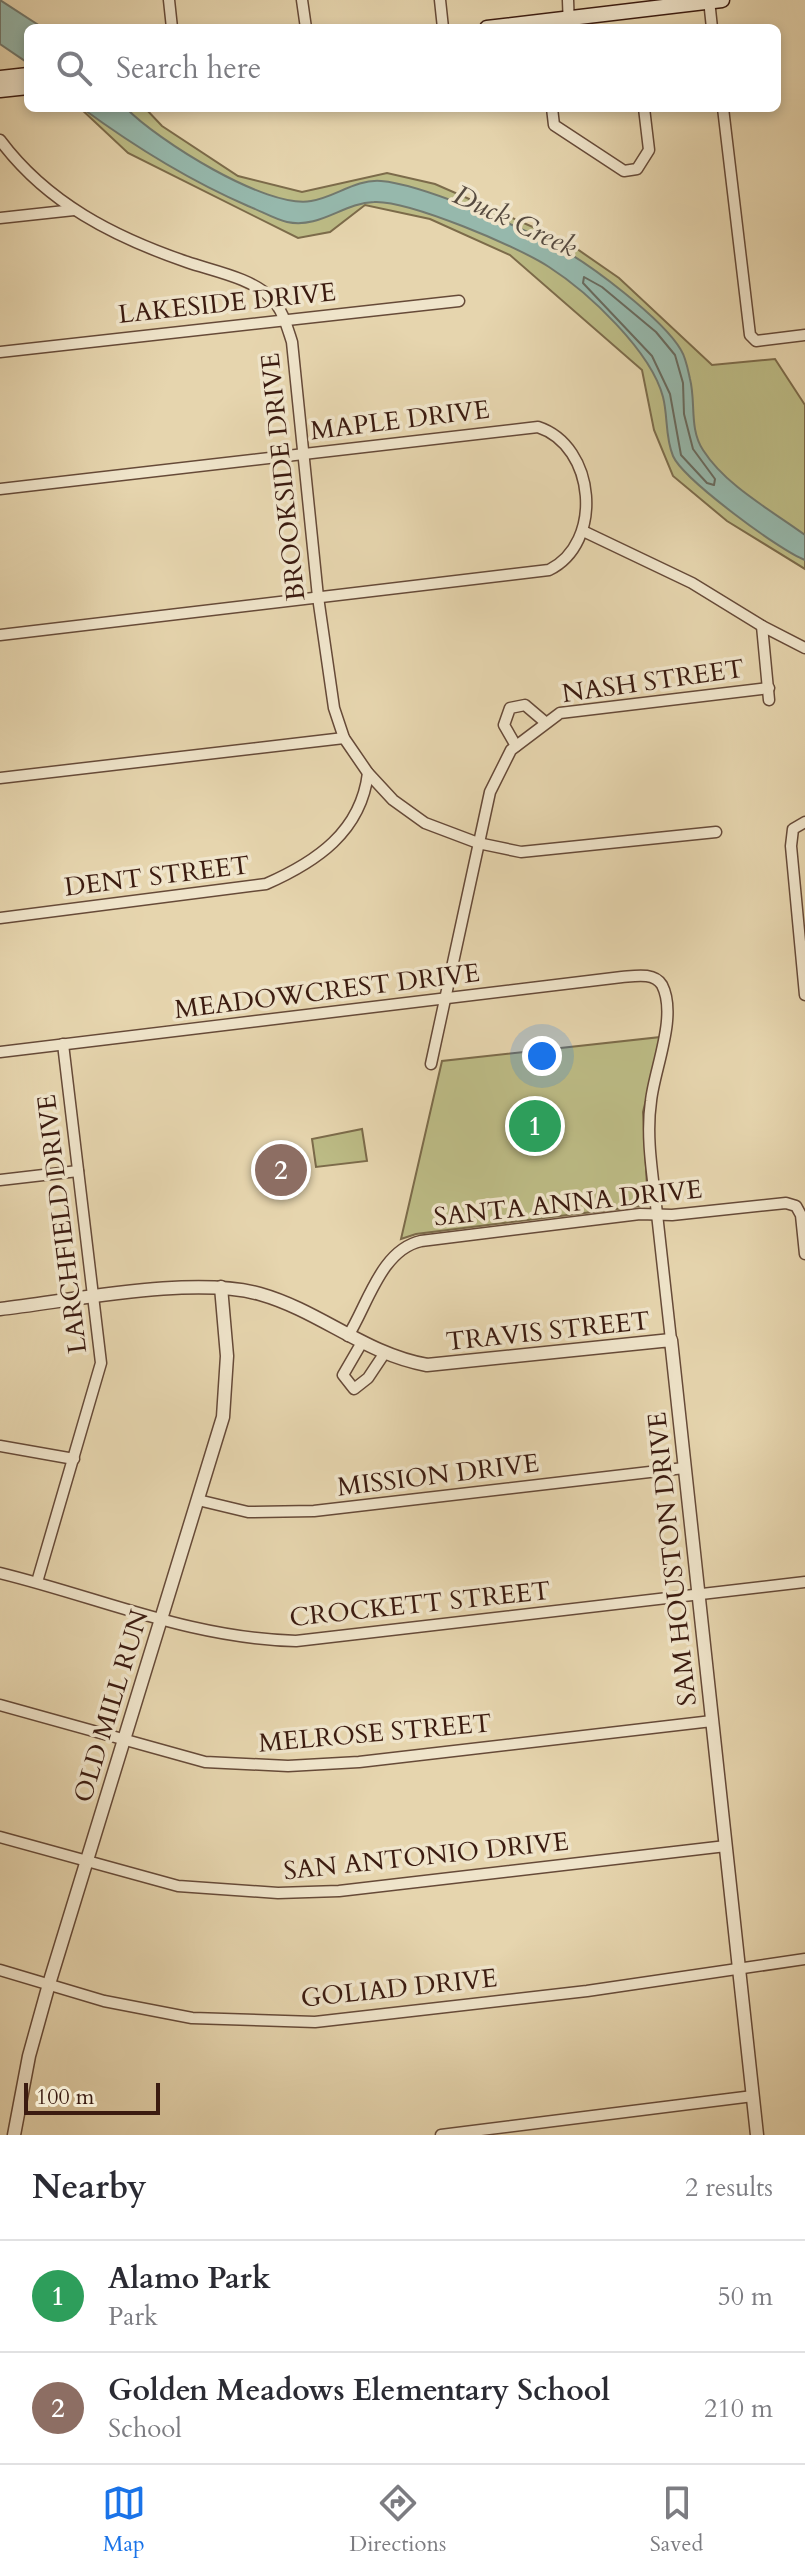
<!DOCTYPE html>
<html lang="en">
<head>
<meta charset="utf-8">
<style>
  body { margin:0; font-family:Cardo,serif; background:#f2f2f3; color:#2b2b33 }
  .scale { position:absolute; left:24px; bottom:20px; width:136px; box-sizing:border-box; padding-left:8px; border:4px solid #3b1b10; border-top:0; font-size:22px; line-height:28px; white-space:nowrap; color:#3b1b10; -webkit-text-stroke:6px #efe4ca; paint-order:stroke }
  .you { position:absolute; left:542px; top:1056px; width:28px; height:28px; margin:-20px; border:6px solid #fff; border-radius:50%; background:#1a73e8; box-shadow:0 0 0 12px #1a73e833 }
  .badge { display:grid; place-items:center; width:52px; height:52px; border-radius:50%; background:#1a73e8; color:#fff; font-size:26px; font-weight:700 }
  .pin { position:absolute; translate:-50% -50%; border:4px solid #fff; box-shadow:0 2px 8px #0006 }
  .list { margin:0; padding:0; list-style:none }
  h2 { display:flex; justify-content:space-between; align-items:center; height:104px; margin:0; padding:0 32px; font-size:34px }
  h2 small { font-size:26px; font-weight:400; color:#7c7c81 }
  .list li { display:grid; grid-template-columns:52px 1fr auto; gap:24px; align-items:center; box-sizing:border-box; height:112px; padding:0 32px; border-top:2px solid #e1e1e2 }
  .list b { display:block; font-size:30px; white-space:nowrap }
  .list p { margin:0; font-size:26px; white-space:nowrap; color:#7c7c81 }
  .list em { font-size:26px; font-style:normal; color:#7c7c81 }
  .icon { flex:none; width:44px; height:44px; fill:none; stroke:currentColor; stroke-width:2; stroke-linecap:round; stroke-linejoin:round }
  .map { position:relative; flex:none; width:805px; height:2135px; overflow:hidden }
  .search { position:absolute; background:#fff; box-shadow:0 4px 12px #0003; left:24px; right:24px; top:24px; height:88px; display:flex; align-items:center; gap:20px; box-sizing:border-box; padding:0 28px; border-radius:12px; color:#7c7c81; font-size:30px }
  .sheet { height:328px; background:#fff }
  nav { display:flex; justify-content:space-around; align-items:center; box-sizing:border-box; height:112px; border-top:2px solid #e1e1e2; background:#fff; font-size:22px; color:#7c7c81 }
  nav a { display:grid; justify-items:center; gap:4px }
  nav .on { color:#1a73e8 }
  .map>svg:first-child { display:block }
</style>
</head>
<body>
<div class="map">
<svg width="805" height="2135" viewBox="0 0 805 2135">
  <rect width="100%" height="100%" fill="#e6d5ae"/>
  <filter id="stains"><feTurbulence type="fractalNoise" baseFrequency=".0025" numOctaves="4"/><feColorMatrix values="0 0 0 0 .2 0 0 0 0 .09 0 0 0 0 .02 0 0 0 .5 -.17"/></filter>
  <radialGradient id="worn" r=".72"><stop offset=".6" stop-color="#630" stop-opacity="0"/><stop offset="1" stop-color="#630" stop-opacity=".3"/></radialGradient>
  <g fill="#bcbb85" stroke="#7c6b4a" stroke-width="2">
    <polygon points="80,108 145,108 162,126 238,176 302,192 387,173 435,184 567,242 619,278 712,365 775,359 805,405 805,569 727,521 673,476 654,430 642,370 510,255 430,219 365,205 330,232 298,238 128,153"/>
    <polygon points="661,1037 643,1112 648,1205 416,1234 401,1239 442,1061"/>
    <polygon points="362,1129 367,1161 316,1167 312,1139"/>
  </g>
  <g fill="#96b8ac" stroke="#72796e" stroke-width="2">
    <polygon points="0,0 43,28 28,28 28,63 0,44"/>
    <path d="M82,108H126C157,140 266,209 311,201C336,197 355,179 381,181C421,184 518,226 556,246C589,263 663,319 681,350C686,358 688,370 690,379C696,402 689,429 703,450C726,486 771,510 805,535V560C780,551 683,479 673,456C665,437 668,416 663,397C651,351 588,292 549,267C519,247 408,200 374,202C343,203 320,229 287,222C274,219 261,211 248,206C188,180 135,147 82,108Z"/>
  </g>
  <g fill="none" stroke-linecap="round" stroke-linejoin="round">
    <polygon stroke="#686a5e" stroke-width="2" points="584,277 602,287 656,332 675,355 683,383 684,414 693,449 715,479 714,485 707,483 681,455 670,394 652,356 583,283"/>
    <g stroke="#664a38" stroke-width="13">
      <g id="minor">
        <polyline points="169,0 172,28"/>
        <polyline points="302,0 306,28"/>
        <polyline points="440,0 443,28"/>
        <polyline points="568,0 569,28"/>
        <polyline points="709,0 712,28"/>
        <polyline points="552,108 554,125 624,171 637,169 649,150 644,108"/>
        <polyline points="723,108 750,335 756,341 805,335"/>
        <path d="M0,140C47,203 114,237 187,262C213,271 252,278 271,298C283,310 287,327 292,342L318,597L334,708L344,738L368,773L393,800L425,823L478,843L521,852L716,832"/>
        <polyline points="0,218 74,210"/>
        <polyline points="0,352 459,301"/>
        <path d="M0,489L538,427C596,446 604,543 549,570L0,635"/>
        <polyline points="583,531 692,583 762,626 805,648"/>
        <polyline points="762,626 769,700"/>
        <polyline points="516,746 504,725 510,708 525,705 545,722"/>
        <polyline points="0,778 344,738"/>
        <polyline points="805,822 793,829 791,846 805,995"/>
        <path d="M0,918L266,884C316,862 361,832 368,773"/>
        <path d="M0,1052L622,977C635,976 654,972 662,985C678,1016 654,1070 651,1101C646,1135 652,1171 656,1205C661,1250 666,1295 671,1340"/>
        <polyline points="431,1064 490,792 511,750 560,713 769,688"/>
        <polyline points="0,1180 78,1171"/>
        <path d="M348,1336C368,1304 381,1250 421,1241L640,1214L672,1215L786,1203L796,1206L801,1215L805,1254"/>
        <polyline points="361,1344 343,1375 354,1389 368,1378 384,1354"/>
        <polyline points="0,1446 74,1459"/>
        <polyline points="198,1500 248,1512 314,1511 684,1468"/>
        <path d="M0,1573C102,1598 189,1638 296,1641L805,1582"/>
        <polyline points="37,1582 101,1363 63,1044"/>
        <polyline points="0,1705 205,1762 288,1766 359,1762 712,1721"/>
        <polyline points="0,1837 178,1886 278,1893 339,1891 726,1846"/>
        <polyline points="0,1970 104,2001 192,2018 315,2022 587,1991 805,1959"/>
        <polyline points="441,2135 753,2096"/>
      </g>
    </g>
    <g stroke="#664a38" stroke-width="15">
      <g id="tertiary">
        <path d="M0,1309C71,1301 193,1275 260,1294C320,1311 365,1354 427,1365L671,1340L757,2135"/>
        <polyline points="14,2135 29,2056 49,1984 223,1417 227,1356 221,1287"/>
      </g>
    </g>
    <g stroke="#3b1b10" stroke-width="17">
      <g id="secondary">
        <polyline points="487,28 722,0"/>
        <polyline points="0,78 28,75"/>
        <polyline points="0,90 28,87"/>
      </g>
    </g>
    <use href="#minor" stroke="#efe4ca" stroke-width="10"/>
    <use href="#tertiary" stroke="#efe4ca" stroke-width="12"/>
    <use href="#secondary" stroke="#efe4ca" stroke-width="14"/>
  </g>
  <g text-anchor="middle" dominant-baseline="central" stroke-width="7" stroke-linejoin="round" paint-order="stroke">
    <g font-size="26" fill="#3b1b10" stroke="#efe4ca">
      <text transform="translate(227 303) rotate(-6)">LAKESIDE DRIVE</text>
      <text transform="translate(400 420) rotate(-7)">MAPLE DRIVE</text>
      <text transform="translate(283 477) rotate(-96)">BROOKSIDE DRIVE</text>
      <text transform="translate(653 681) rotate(-8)">NASH STREET</text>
      <text transform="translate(157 876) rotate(-7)">DENT STREET</text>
      <text transform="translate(327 991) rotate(-7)">MEADOWCREST DRIVE</text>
      <text transform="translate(568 1203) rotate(-6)">SANTA ANNA DRIVE</text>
      <text transform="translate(62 1224) rotate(-97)">LARCHFIELD DRIVE</text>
      <text transform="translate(548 1331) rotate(-6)">TRAVIS STREET</text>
      <text transform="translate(438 1475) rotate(-7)">MISSION DRIVE</text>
      <text transform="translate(672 1559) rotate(-96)">SAM HOUSTON DRIVE</text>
      <text transform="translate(420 1604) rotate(-6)">CROCKETT STREET</text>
      <text transform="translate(111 1706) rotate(-73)">OLD MILL RUN</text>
      <text transform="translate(375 1733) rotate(-5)">MELROSE STREET</text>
      <text transform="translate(426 1856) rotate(-6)">SAN ANTONIO DRIVE</text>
      <text transform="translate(399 1988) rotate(-6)">GOLIAD DRIVE</text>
    </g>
    <g font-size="28" font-style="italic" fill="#564a3f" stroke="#efe4ca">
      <text transform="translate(515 221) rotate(25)">Duck Creek</text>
    </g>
  </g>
  <rect width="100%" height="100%" filter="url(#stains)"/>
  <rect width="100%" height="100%" fill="url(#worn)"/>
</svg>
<div class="scale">100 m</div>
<div class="you"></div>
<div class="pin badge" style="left:535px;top:1126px;background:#2e9e5b">1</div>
<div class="pin badge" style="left:281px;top:1170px;background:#8d6e63">2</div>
<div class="search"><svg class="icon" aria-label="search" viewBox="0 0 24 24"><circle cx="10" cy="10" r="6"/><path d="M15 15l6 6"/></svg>Search here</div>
</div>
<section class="sheet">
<h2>Nearby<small>2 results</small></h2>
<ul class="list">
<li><span class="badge" style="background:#2e9e5b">1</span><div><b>Alamo Park</b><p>Park</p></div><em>50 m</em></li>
<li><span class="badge" style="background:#8d6e63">2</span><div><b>Golden Meadows Elementary School</b><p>School</p></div><em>210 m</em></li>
</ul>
</section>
<nav>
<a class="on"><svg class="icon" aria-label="map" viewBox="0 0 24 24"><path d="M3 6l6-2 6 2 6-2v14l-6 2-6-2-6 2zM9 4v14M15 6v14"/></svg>Map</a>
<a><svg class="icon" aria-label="directions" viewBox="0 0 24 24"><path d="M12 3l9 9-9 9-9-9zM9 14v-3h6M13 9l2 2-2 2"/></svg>Directions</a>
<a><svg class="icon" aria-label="saved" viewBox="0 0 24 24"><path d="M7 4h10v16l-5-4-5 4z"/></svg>Saved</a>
</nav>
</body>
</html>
